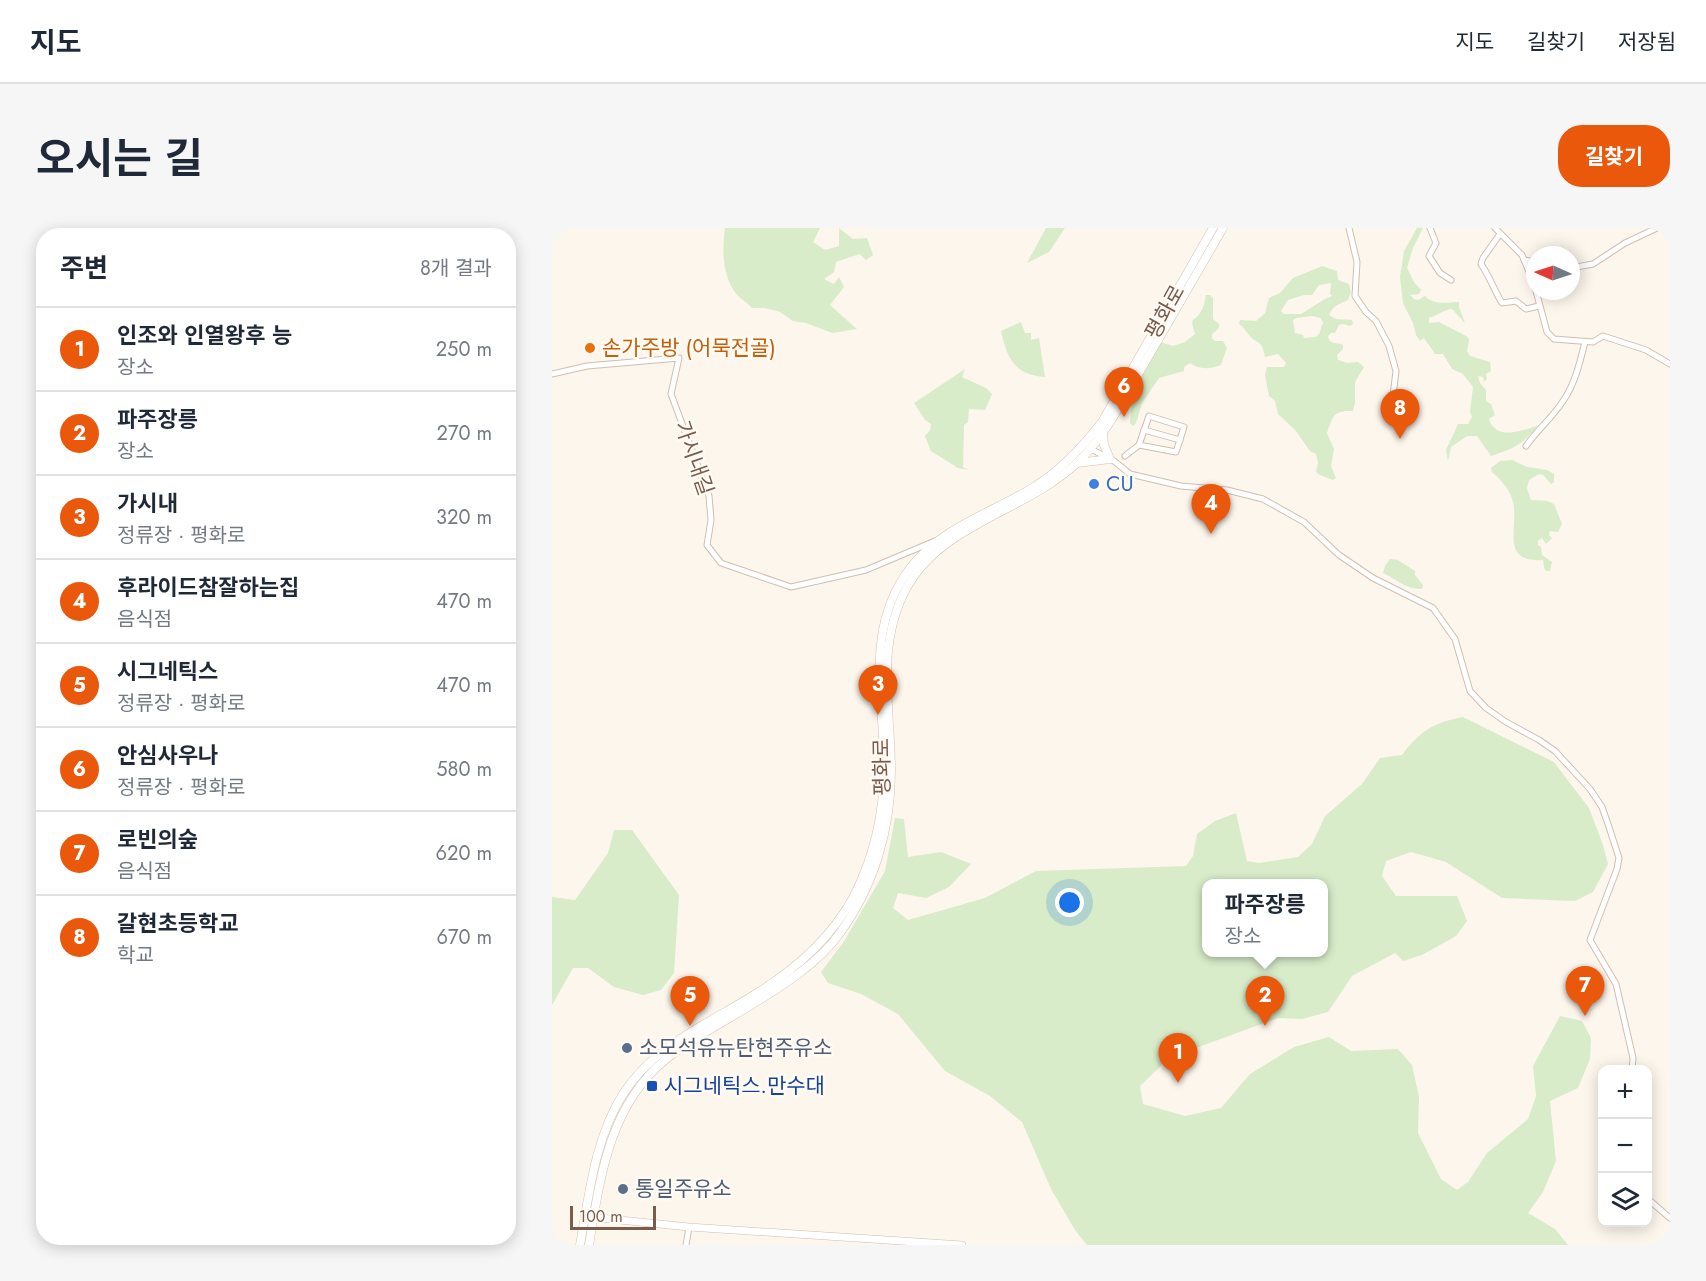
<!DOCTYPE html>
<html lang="ko">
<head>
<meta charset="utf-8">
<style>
  body { margin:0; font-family:Jost,"Noto Sans KR",sans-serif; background:#f6f6f7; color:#1f2937 }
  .controls { position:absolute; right:18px; bottom:18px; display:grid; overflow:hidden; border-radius:12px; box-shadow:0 3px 15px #0003 }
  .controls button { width:54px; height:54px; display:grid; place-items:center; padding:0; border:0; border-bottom:2px solid #e0e1e3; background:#fff; color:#1f2937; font:30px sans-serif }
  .compass { position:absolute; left:974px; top:18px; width:54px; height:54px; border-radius:50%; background:#fff; box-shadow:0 3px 15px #0003; rotate:273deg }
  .scale { position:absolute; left:18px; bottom:15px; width:86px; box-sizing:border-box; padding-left:6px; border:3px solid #7a5c4d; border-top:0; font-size:16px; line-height:21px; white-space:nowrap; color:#7a5c4d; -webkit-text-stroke:4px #fffaf3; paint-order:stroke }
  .you { position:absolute; left:518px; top:675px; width:21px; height:21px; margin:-15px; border:4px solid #fff; border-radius:50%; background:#1a73e8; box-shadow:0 0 0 9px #1a73e833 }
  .badge { display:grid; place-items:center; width:39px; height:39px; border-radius:50%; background:#ea580c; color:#fff; font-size:20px; font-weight:700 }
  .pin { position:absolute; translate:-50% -50px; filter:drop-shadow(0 2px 3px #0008) }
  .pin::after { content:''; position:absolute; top:32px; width:21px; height:18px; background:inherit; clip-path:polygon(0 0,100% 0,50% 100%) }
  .popup { position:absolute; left:650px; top:651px; width:126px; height:78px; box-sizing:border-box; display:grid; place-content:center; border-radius:12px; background:#fff; filter:drop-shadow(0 2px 4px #0005); font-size:20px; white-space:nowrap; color:#747a83 }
  .popup b { font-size:22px; color:#1f2937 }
  .popup::after { content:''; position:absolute; left:50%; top:100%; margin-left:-12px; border:12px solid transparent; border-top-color:#fff }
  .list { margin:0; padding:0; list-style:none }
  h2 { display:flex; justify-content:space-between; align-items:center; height:78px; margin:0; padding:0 24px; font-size:26px }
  h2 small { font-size:20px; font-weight:400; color:#747a83 }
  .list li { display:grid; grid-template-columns:39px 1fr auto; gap:18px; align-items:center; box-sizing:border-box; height:84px; padding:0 24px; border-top:2px solid #e0e1e3 }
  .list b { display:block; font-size:22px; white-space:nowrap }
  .list p { margin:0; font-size:20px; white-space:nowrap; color:#747a83 }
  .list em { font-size:20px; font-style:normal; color:#747a83 }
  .icon { flex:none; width:33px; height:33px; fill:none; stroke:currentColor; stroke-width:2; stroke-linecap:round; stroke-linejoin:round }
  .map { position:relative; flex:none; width:1118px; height:1017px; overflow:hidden; border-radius:24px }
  header { display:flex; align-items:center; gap:36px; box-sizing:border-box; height:84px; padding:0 30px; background:#fff; border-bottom:2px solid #e0e1e3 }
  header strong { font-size:28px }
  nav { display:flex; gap:33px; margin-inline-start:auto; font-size:21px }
  .intro { display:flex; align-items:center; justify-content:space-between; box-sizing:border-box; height:144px; padding:0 36px }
  h1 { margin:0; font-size:42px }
  .button { padding:15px 27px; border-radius:24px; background:#ea580c; color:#fff; font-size:21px; font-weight:700 }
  main { display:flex; gap:36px; padding:0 36px }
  aside { flex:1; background:#fff; border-radius:24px; box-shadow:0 3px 15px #0003 }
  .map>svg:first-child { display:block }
</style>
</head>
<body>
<header>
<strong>지도</strong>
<nav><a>지도</a><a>길찾기</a><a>저장됨</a></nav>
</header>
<div class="intro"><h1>오시는 길</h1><a class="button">길찾기</a></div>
<main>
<aside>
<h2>주변<small>8개 결과</small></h2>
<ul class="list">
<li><span class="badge">1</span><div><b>인조와 인열왕후 능</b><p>장소</p></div><em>250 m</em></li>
<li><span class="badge">2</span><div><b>파주장릉</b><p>장소</p></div><em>270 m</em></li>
<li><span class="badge">3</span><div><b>가시내</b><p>정류장 · 평화로</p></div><em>320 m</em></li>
<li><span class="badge">4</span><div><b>후라이드참잘하는집</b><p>음식점</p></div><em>470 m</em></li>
<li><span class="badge">5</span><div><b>시그네틱스</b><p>정류장 · 평화로</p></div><em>470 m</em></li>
<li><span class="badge">6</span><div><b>안심사우나</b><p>정류장 · 평화로</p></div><em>580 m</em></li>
<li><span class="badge">7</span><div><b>로빈의숲</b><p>음식점</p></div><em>620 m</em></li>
<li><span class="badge">8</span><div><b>갈현초등학교</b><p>학교</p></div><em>670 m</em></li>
</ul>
</aside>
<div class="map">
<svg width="1118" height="1017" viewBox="0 0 1118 1017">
  <rect width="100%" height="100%" fill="#fdf6ec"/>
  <g fill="#d8ecc9" fill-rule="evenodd">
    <path d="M173,0H268L261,14L273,22L287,18V0L301,11L315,10L321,27L314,32L308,26L284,34L282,44L272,51L282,56L287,49L292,59L278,77L305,101L280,105L254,95L241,93L228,84L213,80H200C196,75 189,71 185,67C170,48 170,22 173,0Z"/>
    <polygon points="494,0 513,0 497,24 475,35"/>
    <path d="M865,0H871L861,20L855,40L862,54L869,62L867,66L858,67L862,71L866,72L873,68C882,78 897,74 907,74V79L913,95L900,81C891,82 886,87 877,90V95L887,94L916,109L917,112L915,123L918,128L938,134L939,143L934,146L935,151L932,154L931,149L926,148L928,155L934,162V173L939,176L943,187L937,191C944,214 972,202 987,197C970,216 964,220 939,228L925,208H915L899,219L896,233L894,222L906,196H916L920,189L918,184L921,159L911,146L900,141L891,126H883L872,110L868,113L864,107L861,95L851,75L848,49L852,23Z"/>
    <path d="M770,38L785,43L786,52L797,56L799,64L796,72C789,75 780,78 777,87L784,91L800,92L801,96L798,98L791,96L787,97L783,105H779L776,108C777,117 785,114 791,117V121L785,127L786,132L795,135L806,134L812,139L803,154V175L801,183C781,182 781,188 775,205L782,221L779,238L784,250L781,252L766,246L764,243L766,235L764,226L758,223L744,203L726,186L723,173L717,168L713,147L715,139H732L734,135L726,126L713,129C709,110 707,118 698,108C693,103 693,100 687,96L688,92L704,93L713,85L717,70L728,65L741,50ZM779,55L778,66L780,68L773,71L749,86H732L729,83L736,72L752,67H760L767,57ZM760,88L768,90L771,94L767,106L764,109L752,110L751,107L743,105L741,92L744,90Z"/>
    <path d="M654,67H658L661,70V91L667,96V100L660,106V110L663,113H671L675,120L669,137C659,141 647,142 638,135L632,139V143L607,150L590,175L584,195L581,198L578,195L579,181L577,170L608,114L621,118L633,114L643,106C637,86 642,96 649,83C652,79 653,72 654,67Z"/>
    <path d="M469,94L473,105H479V112L487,110L493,149C462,147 455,130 449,103Z"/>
    <polygon points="413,141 410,149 434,160 440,166 433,182 417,181 416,194 412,197 411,239 417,242 406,240 379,223 373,208 378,202 379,196 373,192 362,175"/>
    <path d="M960,232L975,239L995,242L1002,246V254L999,256L991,247L987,246L977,252L975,260L979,272L995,273L1002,276L1010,296L1006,304L998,303L997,307L1000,310L994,316L990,310L986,313V317L989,319L990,327L1000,334L998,343H994L992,340L991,332C947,335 967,299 961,274C958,261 949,252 940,244L939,240L948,233Z"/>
    <path d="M838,331L846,332L863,343V347L871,357L870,361C855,362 844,351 831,345L833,338Z"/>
    <path d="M911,489L1002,534L1037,580L1051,617L1056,636L1041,664L1023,673L950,670L894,634L859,624L834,633L830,648L844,668H905L915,693L904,708L870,727L851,733L843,725L800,748L776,784L750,791L726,790L652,817L615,832L588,858L591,876L633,888L669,880L698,846L742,819L777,809L799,823L846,821L860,837L867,869L866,905L889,951L905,962L916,954L935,925L976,891L984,868L981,838L1008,788L1030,793L1039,810L1038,831L1026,860L998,873L1004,933L991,964L976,985L1003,1001L1016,1017H535L523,1002L499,961L470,894L438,868L393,843L346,786L309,766L276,755L269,744L291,715L333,643L343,590L352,591L356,629L389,624L419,636L397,659L374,670L346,665L341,680L356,692L433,670L484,643L634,638L641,628L645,606L663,593L684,585L695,633L707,635L746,629L760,616L773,588L810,556L828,530L850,527C867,504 882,494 911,489ZM654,656H771V724H654Z"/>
    <polygon points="62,602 80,602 127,667 122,745 109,762 91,767 62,759 36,740 21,740 0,777 0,669 23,672 56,625"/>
  </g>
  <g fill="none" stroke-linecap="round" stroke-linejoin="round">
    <g stroke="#d1beb0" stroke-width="7">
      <g id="minor">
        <polyline points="797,0 805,34 803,68 814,84 824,93 837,118 844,143 840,176"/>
        <polyline points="878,0 884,15 877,28 888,45 899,52"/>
        <polyline points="943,0 970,27 983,58"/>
        <path d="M948,6L931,30L929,36C938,49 942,62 950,75L964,73L974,81L987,78"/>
        <polyline points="972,32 983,34"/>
        <polyline points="1019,40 1041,36 1073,15 1105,0"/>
        <polyline points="984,63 995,104 1002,111 1041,114 1051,108 1094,122 1118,136"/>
        <polyline points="0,146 35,138 127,130 119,166 157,268 159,292 155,317 169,335 239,359 314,342 383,313"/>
        <polyline points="592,202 628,212"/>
        <path d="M974,218C985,202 1002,188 1011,173C1023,156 1028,134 1033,114"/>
        <polyline points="537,220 562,233 578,246 629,258 675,262 711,271 752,294 787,327 821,350 881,380 903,411 918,463 934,480 954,494 987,512 1003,523 1038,561 1050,579 1057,599 1067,630 1065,641 1038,712 1064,756 1081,830 1080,842"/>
        <polyline points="573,228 587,217 597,188 632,199 624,224 587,217"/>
        <polyline points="1096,971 1118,990"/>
        <polyline points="134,1017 137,999"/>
      </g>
    </g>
    <g stroke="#d1beb0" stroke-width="8">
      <polyline id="tertiary" points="38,989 137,999 410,1017"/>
    </g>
    <g stroke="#d6c0b0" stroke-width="9">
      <g id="secondary">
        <polyline points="525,235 558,231 552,217 551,205"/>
        <path d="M28,1017C37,967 43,910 71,866C102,817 158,795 205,765C244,741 278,711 301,670C323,627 333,581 332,533C331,465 313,398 359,339C390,299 440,285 482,259C509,242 530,220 550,194L661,0"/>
        <path d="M37,1017C48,950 57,878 113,832C139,811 170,795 199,777C229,759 267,735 288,705C322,658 339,601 339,543C339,480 323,420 354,361C390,294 475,284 527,233C554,207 571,171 591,138C618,92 644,46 671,0"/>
      </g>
    </g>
    <use href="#minor" stroke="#fff" stroke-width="5"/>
    <use href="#tertiary" stroke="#fff" stroke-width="7"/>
    <use href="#secondary" stroke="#fff" stroke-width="8"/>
  </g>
  <circle fill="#e8710a" stroke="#fffaf3" stroke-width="2" cx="38" cy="120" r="6"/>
  <circle fill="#3f7fe0" stroke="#fffaf3" stroke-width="2" cx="542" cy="256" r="6"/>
  <g fill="#5c6f8a" stroke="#fffaf3" stroke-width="2">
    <circle cx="75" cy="820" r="6"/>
    <circle cx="71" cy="961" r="6"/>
  </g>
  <rect fill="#1a4fb4" stroke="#fffaf3" stroke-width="2" x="94" y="852" width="12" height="12" rx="3"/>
  <g text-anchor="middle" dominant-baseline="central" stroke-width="5" stroke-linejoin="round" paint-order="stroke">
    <g font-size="21" fill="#7a5c4d" stroke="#fffaf3">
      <text transform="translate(613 84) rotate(-61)">평화로</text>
      <text transform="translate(142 230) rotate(71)">가시내길</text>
      <text transform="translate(330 539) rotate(-91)">평화로</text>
    </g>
    <g font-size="21" fill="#c56008" stroke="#fffaf3" text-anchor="start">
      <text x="50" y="120">손가주방 (어묵전골)</text>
    </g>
    <g font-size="21" fill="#366cbe" stroke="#fffaf3" text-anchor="start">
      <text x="554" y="256">CU</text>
    </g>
    <g font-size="21" fill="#4e5e75" stroke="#fffaf3" text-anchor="start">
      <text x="87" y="820">소모석유뉴탄현주유소</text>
      <text x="83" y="961">통일주유소</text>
    </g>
    <g font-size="21" fill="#164399" stroke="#fffaf3" text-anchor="start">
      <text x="112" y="858">시그네틱스.만수대</text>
    </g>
  </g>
</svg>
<div class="controls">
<button>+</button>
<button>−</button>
<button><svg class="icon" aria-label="layers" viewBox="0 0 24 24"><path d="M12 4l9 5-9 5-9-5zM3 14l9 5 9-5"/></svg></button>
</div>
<svg class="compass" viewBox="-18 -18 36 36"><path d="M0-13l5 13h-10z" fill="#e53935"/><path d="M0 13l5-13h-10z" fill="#747a83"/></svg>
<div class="scale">100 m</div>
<div class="you"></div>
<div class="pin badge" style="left:626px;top:855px">1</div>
<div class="pin badge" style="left:713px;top:798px">2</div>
<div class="popup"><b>파주장릉</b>장소</div>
<div class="pin badge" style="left:326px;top:487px">3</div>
<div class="pin badge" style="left:659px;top:306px">4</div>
<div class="pin badge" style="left:138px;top:798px">5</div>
<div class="pin badge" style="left:572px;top:189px">6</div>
<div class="pin badge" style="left:1033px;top:788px">7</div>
<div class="pin badge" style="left:848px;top:211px">8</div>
</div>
</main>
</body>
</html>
